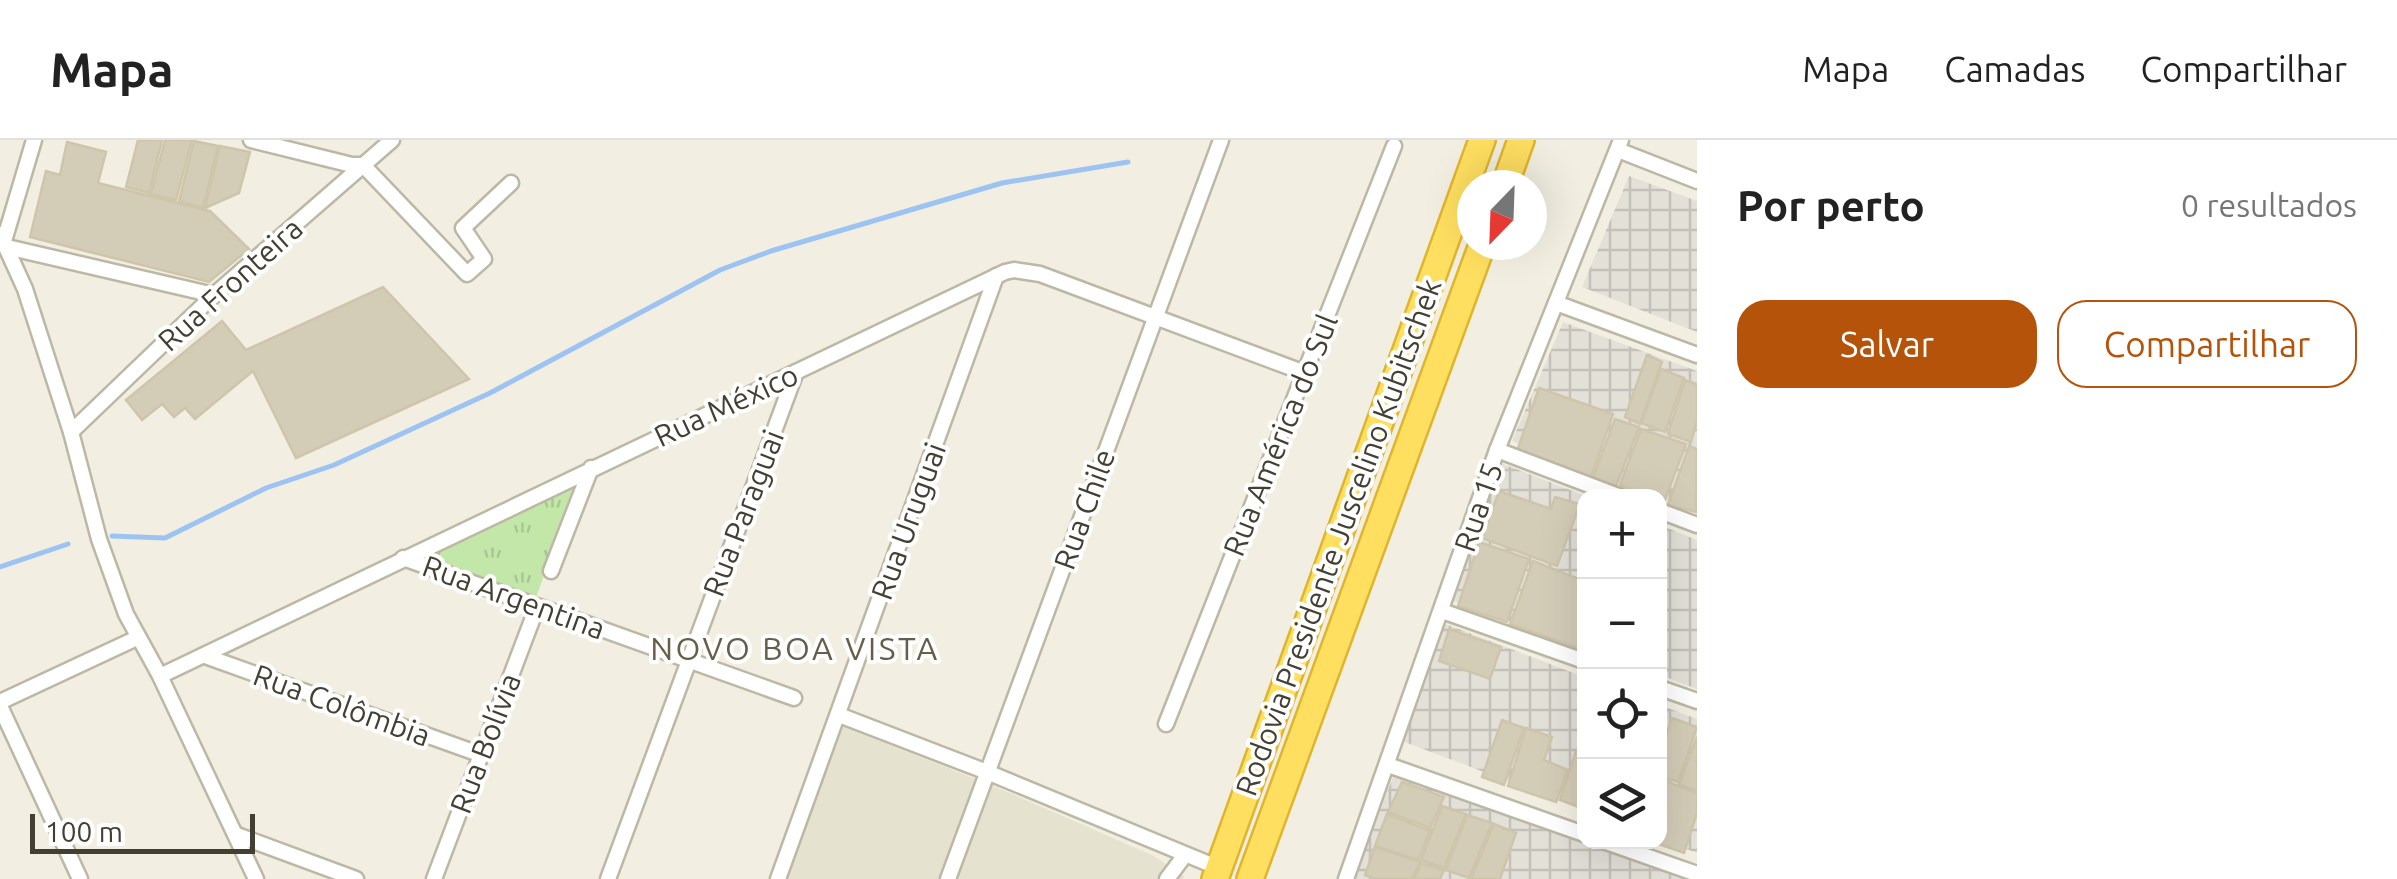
<!DOCTYPE html>
<html lang="pt">
<head>
<meta charset="utf-8">
<style>
  body { margin:0; font-family:Ubuntu,sans-serif; background:#f2f2f2; color:#222 }
  .controls { position:absolute; right:30px; bottom:30px; display:grid; overflow:hidden; border-radius:20px; box-shadow:0 10px 40px #0002 }
  .controls button { width:90px; height:90px; display:grid; place-items:center; padding:0; border:0; border-bottom:2px solid #e0e0e0; background:#fff; color:#222; font:50px sans-serif }
  .compass { position:absolute; left:1457px; top:30px; width:90px; height:90px; border-radius:50%; background:#fff; box-shadow:0 10px 40px #0002; rotate:203deg }
  .scale { position:absolute; left:30px; bottom:25px; width:225px; box-sizing:border-box; padding-left:10px; border:5px solid #433f33; border-top:0; font-size:28px; line-height:35px; white-space:nowrap; color:#433f33; -webkit-text-stroke:8px #fff; paint-order:stroke }
  .list { margin:0; padding:0; list-style:none }
  h2 { display:flex; justify-content:space-between; align-items:center; height:130px; margin:0; padding:0 40px; font-size:42px }
  h2 small { font-size:32px; font-weight:400; color:#767676 }
  .actions { display:flex; gap:20px; padding:30px 40px }
  .actions a { flex:1; padding:22px 0; border:2px solid #b45309; border-radius:30px; text-align:center; font-size:35px; color:#b45309 }
  .actions .main { background:#b45309; color:#fff }
  .icon { flex:none; width:55px; height:55px; fill:none; stroke:currentColor; stroke-width:2; stroke-linecap:round; stroke-linejoin:round }
  .map { position:relative; flex:none; width:1697px; height:739px; overflow:hidden }
  header { display:flex; align-items:center; gap:60px; box-sizing:border-box; height:140px; padding:0 50px; background:#fff; border-bottom:2px solid #e0e0e0 }
  header strong { font-size:48px }
  nav { display:flex; gap:55px; margin-inline-start:auto; font-size:35px }
  main { display:flex }
  aside { flex:1; background:#fff }
  .map>svg:first-child { display:block }
</style>
</head>
<body>
<header>
<strong>Mapa</strong>
<nav><a>Mapa</a><a>Camadas</a><a>Compartilhar</a></nav>
</header>
<main>
<div class="map">
<svg width="1697" height="739" viewBox="0 0 1697 739">
  <defs>
    <pattern id="industrial-grid" width="8" height="8" patternUnits="userSpaceOnUse" patternTransform="scale(2.5)"><rect width="8" height="8" fill="#e3e0d8"/><path d="M0 4h8M4 0v8" fill="none" stroke="#c4c1ba"/></pattern>
    <pattern id="park-tufts" width="24" height="20" patternUnits="userSpaceOnUse" patternTransform="scale(2.5)"><rect width="24" height="20" fill="#c3e7a9"/><path d="M3 7l-1-3M5 7V3M7 7l1-3M15 17l-1-3M17 17v-4M19 17l1-3" fill="none" stroke="#a9c792"/></pattern>
  </defs>
  <rect width="100%" height="100%" fill="#f2efe2"/>
  <polygon fill="#e6e2d0" points="839,585 996,647 1152,715 1184,736 1183,739 786,739"/>
  <g fill="url(#industrial-grid)">
    <polygon points="1629,36 1697,61 1697,192 1582,147"/>
    <polygon points="1563,182 1697,231 1697,373 1512,301"/>
    <polygon points="1501,323 1586,356 1584,508 1451,460"/>
    <polygon points="1660,385 1697,400 1697,549 1660,535"/>
    <polygon points="1443,483 1584,537 1584,670 1402,601"/>
    <polygon points="1660,565 1697,579 1697,713 1660,699"/>
    <polygon points="1395,632 1584,702 1692,739 1354,739"/>
  </g>
  <polygon fill="url(#park-tufts)" points="576,344 536,458 421,415"/>
  <g fill="none" stroke-linecap="round" stroke-linejoin="round">
    <g stroke="#9cc3f1" stroke-width="5">
      <polyline points="112,396 165,398 266,348 334,325 490,253 720,130 771,111 1002,43 1128,22"/>
      <polyline points="0,427 68,404"/>
    </g>
  </g>
  <g fill="#d3ccb7" stroke="#cec5ab" stroke-width="2.5">
    <polygon points="138,0 162,0 149,53 126,47"/>
    <polygon points="165,0 192,0 176,60 151,54"/>
    <polygon points="194,1 218,6 203,68 179,61"/>
    <polygon points="67,2 106,12 98,43 210,71 249,109 209,142 30,97 46,31 60,35"/>
    <polygon points="220,6 250,12 239,53 205,68"/>
    <polygon points="383,147 469,239 296,318 253,231 195,279 185,268 174,277 162,264 142,280 126,260 222,181 246,210"/>
    <polygon points="1647,215 1662,222 1640,284 1625,277"/>
    <polygon points="1661,229 1684,238 1665,292 1641,283"/>
    <polygon points="1685,240 1697,244 1697,281 1691,302 1668,294"/>
    <polygon points="1539,248 1613,274 1591,338 1517,311"/>
    <polygon points="1615,279 1639,287 1615,349 1592,341"/>
    <polygon points="1641,289 1686,304 1664,362 1660,361 1660,357 1649,357 1620,345"/>
    <polygon points="1689,306 1697,309 1696,372 1668,365"/>
    <polygon points="1499,351 1551,369 1555,357 1580,364 1557,426 1482,398"/>
    <polygon points="1479,402 1529,419 1507,482 1458,466"/>
    <polygon points="1533,421 1584,441 1584,510 1510,484"/>
    <polygon points="1449,489 1501,507 1490,539 1439,521"/>
    <polygon points="1672,578 1697,587 1678,642 1660,636 1660,613"/>
    <polygon points="1502,580 1524,588 1504,645 1482,637"/>
    <polygon points="1526,588 1552,597 1544,620 1568,630 1556,662 1508,646"/>
    <polygon points="1697,597 1697,651 1679,644"/>
    <polygon points="1576,611 1584,613 1584,669 1560,660"/>
    <polygon points="1660,639 1697,653 1697,673 1684,713 1653,702 1660,702"/>
    <polygon points="1402,642 1444,657 1430,688 1388,672"/>
    <polygon points="1442,666 1466,674 1444,728 1421,720"/>
    <polygon points="1387,674 1430,691 1418,720 1375,706"/>
    <polygon points="1467,675 1492,683 1469,738 1446,730"/>
    <polygon points="1494,684 1516,693 1500,739 1471,739"/>
    <polygon points="1375,707 1420,722 1412,739 1375,739 1365,735"/>
    <polygon points="1421,723 1444,730 1440,739 1414,739"/>
  </g>
  <g fill="none" stroke-linecap="round" stroke-linejoin="round">
    <g stroke="#bdb8a5" stroke-width="19">
      <g id="minor">
        <polyline points="251,0 352,25 363,25 467,134 484,119 463,88 511,43"/>
        <polyline points="1618,10 1697,41"/>
        <polyline points="0,94 25,149 71,292 99,399 126,474 160,536 256,739"/>
        <polyline points="4,101 34,0"/>
        <polyline points="7,107 214,155"/>
        <polyline points="1556,163 1697,215"/>
        <polyline points="71,292 214,155 392,0"/>
        <polyline points="1497,310 1621,357"/>
        <polyline points="1660,371 1697,385"/>
        <polyline points="403,418 794,558"/>
        <polyline points="551,431 591,328"/>
        <polyline points="1442,471 1584,521"/>
        <polyline points="205,516 479,614"/>
        <polyline points="160,536 1005,132 1014,130 1040,134 1305,233"/>
        <polyline points="1660,548 1697,561"/>
        <polyline points="0,562 137,498"/>
        <polyline points="0,566 80,739"/>
        <polyline points="839,575 987,632 1219,728"/>
        <polyline points="1166,584 1394,6"/>
        <polyline points="1388,625 1584,694"/>
        <polyline points="237,695 356,739"/>
        <polyline points="1606,702 1697,734"/>
        <polyline points="434,739 537,467"/>
        <polyline points="608,739 796,232"/>
        <polyline points="778,739 996,136"/>
        <polyline points="948,739 1221,0"/>
        <polyline points="1167,739 1185,715"/>
        <polyline points="1346,739 1497,310 1621,0"/>
      </g>
    </g>
    <g stroke="#e0b52e" stroke-width="30">
      <g id="motorway">
        <polyline points="1505,45 1521,0"/>
        <polyline points="1215,739 1482,0"/>
        <polyline points="1250,739 1482,105"/>
      </g>
    </g>
    <use href="#minor" stroke="#fff" stroke-width="14"/>
    <use href="#motorway" stroke="#ffdf60" stroke-width="25"/>
  </g>
  <g text-anchor="middle" dominant-baseline="central" stroke-width="8" stroke-linejoin="round" paint-order="stroke">
    <g font-size="30" fill="#433f33" stroke="#fff">
      <text transform="translate(230 144) rotate(-42)">Rua Fronteira</text>
      <text transform="translate(726 265) rotate(-25)">Rua México</text>
      <text transform="translate(1280 295) rotate(-68)">Rua América do Sul</text>
      <text transform="translate(1478 367) rotate(-71)">Rua 15</text>
      <text transform="translate(1084 369) rotate(-70)">Rua Chile</text>
      <text transform="translate(743 373) rotate(-69)">Rua Paraguai</text>
      <text transform="translate(908 381) rotate(-70)">Rua Uruguai</text>
      <text transform="translate(1338 397) rotate(-70)">Rodovia Presidente Juscelino Kubitschek</text>
      <text transform="translate(514 457) rotate(20)">Rua Argentina</text>
      <text transform="translate(342 565) rotate(20)">Rua Colômbia</text>
      <text transform="translate(485 603) rotate(-69)">Rua Bolívia</text>
    </g>
    <g font-size="32" letter-spacing="2.5" fill="#665e4a" stroke="#fff">
      <text x="795" y="508">NOVO BOA VISTA</text>
    </g>
  </g>
</svg>
<div class="controls">
<button>+</button>
<button>−</button>
<button><svg class="icon" aria-label="locate" viewBox="0 0 24 24"><circle cx="12" cy="12" r="6"/><path d="M12 2v4M12 18v4M2 12h4M18 12h4"/></svg></button>
<button><svg class="icon" aria-label="layers" viewBox="0 0 24 24"><path d="M12 4l9 5-9 5-9-5zM3 14l9 5 9-5"/></svg></button>
</div>
<svg class="compass" viewBox="-18 -18 36 36"><path d="M0-13l5 13h-10z" fill="#e53935"/><path d="M0 13l5-13h-10z" fill="#767676"/></svg>
<div class="scale">100 m</div>
</div>
<aside>
<h2>Por perto<small>0 resultados</small></h2>
<ul class="list">
</ul>
<div class="actions"><a class="main">Salvar</a><a>Compartilhar</a></div>
</aside>
</main>
</body>
</html>
